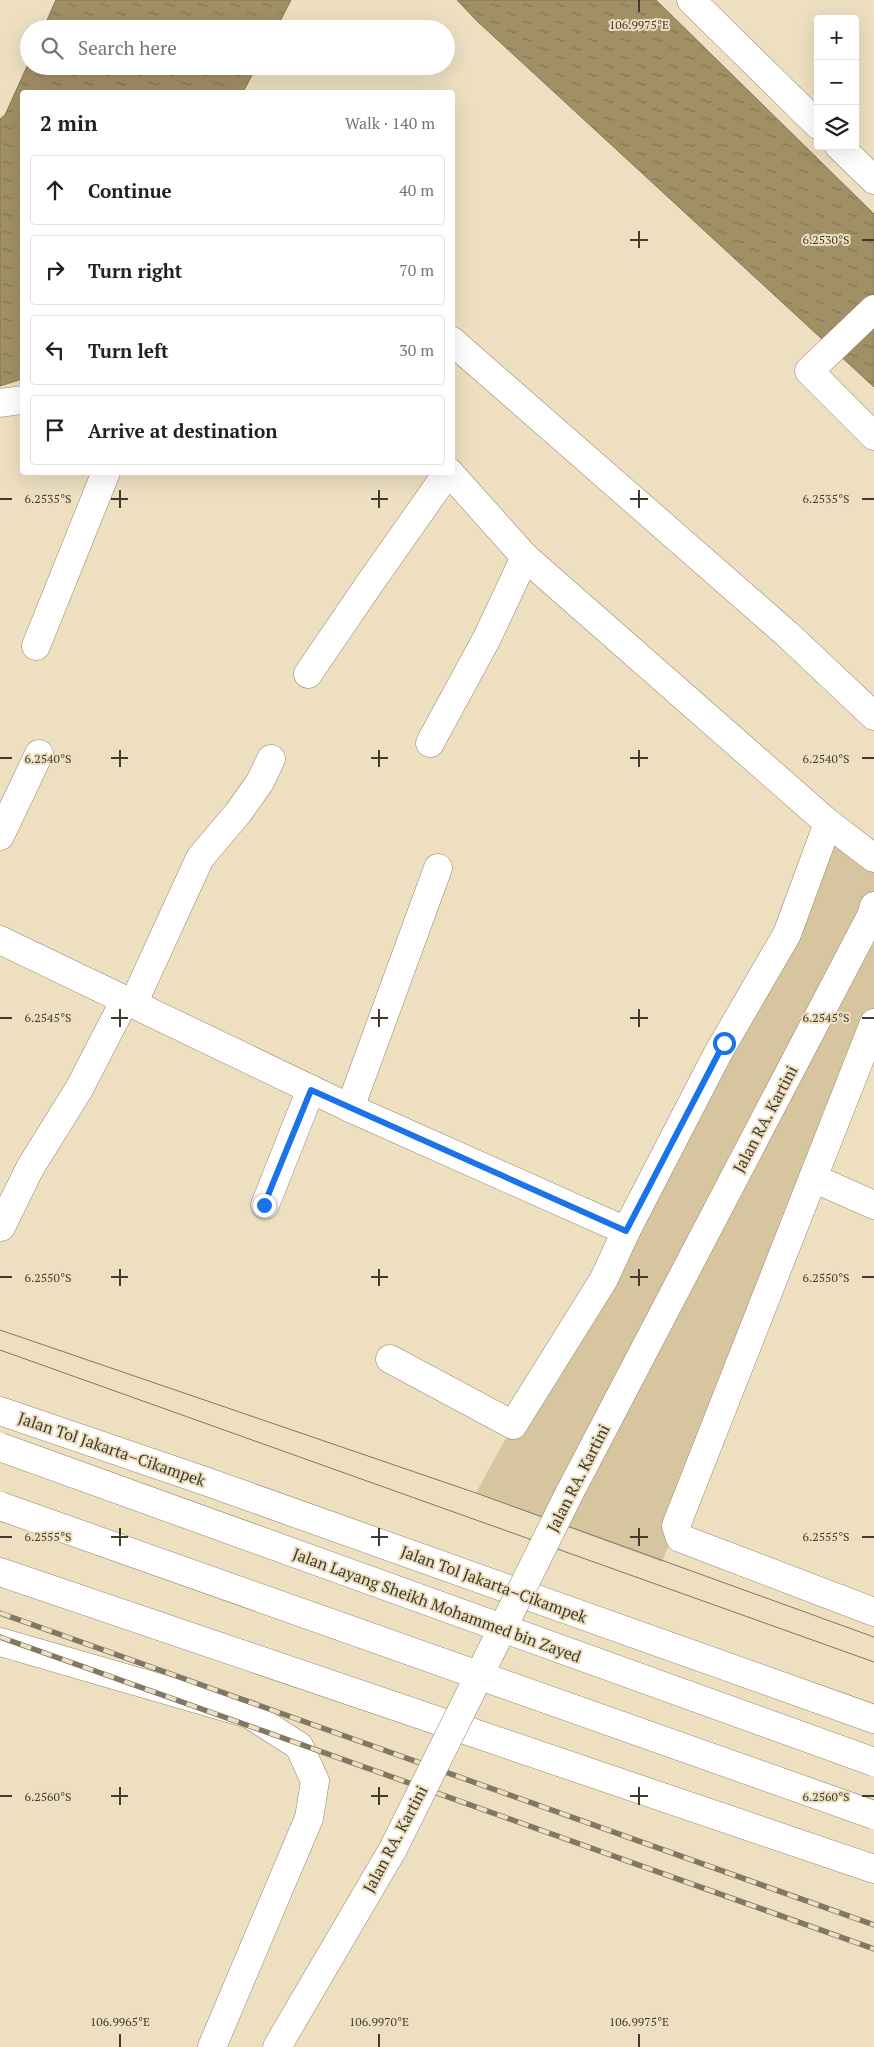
<!DOCTYPE html>
<html lang="en">
<head>
<meta charset="utf-8">
<style>
  body { margin:0; font-family:"PT Serif",serif; background:#f2f2f2; color:#202124 }
  .controls { position:absolute; right:15px; top:15px; display:grid; overflow:hidden; border-radius:5px; box-shadow:0 5px 20px #0002 }
  .controls button { width:45px; height:45px; display:grid; place-items:center; padding:0; border:0; border-bottom:1px solid #e0e0e0; background:#fff; color:#202124; font:25px sans-serif }
  .stop { position:absolute; width:15px; height:15px; margin:-11px; border:4px solid #1a73e8; border-radius:50%; background:#fff }
  .stop.end { background:#1a73e8; border-color:#fff; box-shadow:0 1px 5px #0008 }
  .list { margin:0; padding:0; list-style:none }
  h2 { display:flex; justify-content:space-between; align-items:center; height:65px; margin:0; padding:0 20px; font-size:21px }
  h2 small { font-size:16px; font-weight:400; color:#757577 }
  .list li { display:grid; grid-template-columns:32px 1fr auto; gap:15px; align-items:center; box-sizing:border-box; height:70px; margin:0 10px 10px; padding:0 10px; border:1px solid #e0e0e0; border-radius:5px }
  .list b { display:block; font-size:19px; white-space:nowrap }
  .list em { font-size:16px; font-style:normal; color:#757577 }
  .icon { flex:none; width:28px; height:28px; fill:none; stroke:currentColor; stroke-width:2; stroke-linecap:round; stroke-linejoin:round }
  .map { position:relative; flex:none; width:874px; height:2047px; overflow:hidden }
  .search { position:absolute; background:#fff; box-shadow:0 5px 20px #0002; left:20px; top:20px; width:435px; height:55px; display:flex; align-items:center; gap:12px; box-sizing:border-box; padding:0 18px; border-radius:28px; color:#757577; font-size:19px }
  .panel { position:absolute; background:#fff; box-shadow:0 5px 20px #0002; left:20px; top:90px; width:435px; height:385px; border-radius:5px }
  .map>svg:first-child { display:block }
</style>
</head>
<body>
<div class="map">
<svg width="874" height="2047" viewBox="0 0 874 2047">
  <defs>
    <pattern id="water-ripples" width="26" height="14" patternUnits="userSpaceOnUse" patternTransform="scale(1.25)"><rect width="26" height="14" fill="#a18f65"/><path d="M2 4q2-2 4 0t4 0M15 11q2-2 4 0t4 0" fill="none" stroke="#857654"/></pattern>
  </defs>
  <rect width="100%" height="100%" fill="#eddfc0"/>
  <polygon fill="#d6c59e" points="828,823 874,858 874,1023 662,1562 476,1493 513,1425 604,1279"/>
  <g fill="url(#water-ripples)" stroke="#847655">
    <polygon points="56,0 291,0 276,29 43,29"/>
    <polygon points="457,0 656,0 874,214 874,387 477,21"/>
    <polygon points="29,62 29,66 257,66 243,92 22,92 22,379 0,386 0,119 5,115"/>
  </g>
  <g fill="none" stroke-linecap="round" stroke-linejoin="round">
    <g stroke="#94876b" stroke-width="29">
      <g id="minor">
        <polyline points="691,0 818,125"/>
        <polyline points="839,146 874,180"/>
        <polyline points="874,309 809,371 874,436"/>
        <polyline points="452,341 787,634 874,716"/>
        <polyline points="0,403 22,400"/>
        <polyline points="449,472 525,557 828,823 874,858"/>
        <polyline points="36,646 106,472"/>
        <polyline points="308,674 370,583 448,472"/>
        <polyline points="430,743 487,638 525,557"/>
        <polyline points="0,836 39,754"/>
        <polyline points="0,940 350,1108 626,1231"/>
        <polyline points="133,1004 200,858 238,813 260,782 271,759"/>
        <polyline points="874,1023 676,1526 680,1538 874,1612"/>
        <polyline points="350,1108 438,868"/>
        <polyline points="813,1178 874,1205"/>
        <polyline points="265,1205 311,1089"/>
        <polyline points="1,1227 30,1168 79,1089 125,1000"/>
        <polyline points="390,1359 513,1425 604,1279 626,1231 718,1053 787,934 828,823"/>
        <polyline points="0,1642 249,1714 299,1746 315,1781 309,1818 212,2047"/>
      </g>
    </g>
    <g stroke="#94876b" stroke-width="29">
      <g id="major">
        <polyline points="569,1494 871,916 874,906"/>
        <polyline points="277,2047 393,1849"/>
      </g>
    </g>
    <g stroke="#94876b" stroke-width="29">
      <g id="highway">
        <polyline points="0,1411 202,1480 874,1719"/>
        <polyline points="0,1572 874,1869"/>
      </g>
    </g>
    <use href="#minor" stroke="#fff" stroke-width="28"/>
    <use href="#major" stroke="#fff" stroke-width="28"/>
    <use href="#highway" stroke="#fff" stroke-width="28"/>
    <g stroke="#807764" stroke-width="1">
      <polyline points="0,1330 476,1493 874,1637"/>
      <polyline points="0,1350 874,1662"/>
    </g>
    <g stroke="#807764" stroke-width="5.5">
      <g id="rail">
        <polyline points="0,1613 874,1925"/>
        <polyline points="0,1637 874,1949"/>
      </g>
    </g>
    <use href="#rail" stroke="#eddfc0" stroke-width="4" stroke-dasharray="11" stroke-linecap="butt"/>
    <g stroke="#94876b" stroke-width="29" stroke-linecap="butt">
      <polyline id="major-bridge" points="393,1849 569,1494"/>
    </g>
    <g stroke="#94876b" stroke-width="29" stroke-linecap="butt">
      <g id="highway-bridge">
        <polyline points="0,1447 874,1762"/>
        <polyline points="0,1506 874,1815"/>
      </g>
    </g>
    <use href="#major-bridge" stroke="#fff" stroke-width="28"/>
    <use href="#highway-bridge" stroke="#fff" stroke-width="28"/>
  </g>
  <g fill="none" stroke-linecap="round" stroke-linejoin="round">
    <polyline stroke="#1a73e8" stroke-width="6" points="264,1205 311,1090 626,1231 724,1043"/>
  </g>
  <path fill="none" stroke="#413b2f" stroke-width="2" d="M639,0V12M639,231V248M630,240H648M862,240H874M120,490V508M379,490V508M639,490V508M0,499H12M111,499H128M371,499H388M630,499H648M862,499H874M120,750V767M379,750V767M639,750V767M0,758H12M111,758H128M371,758H388M630,758H648M862,758H874M120,1009V1027M379,1009V1027M639,1009V1027M0,1018H12M111,1018H128M371,1018H388M630,1018H648M862,1018H874M120,1269V1286M379,1269V1286M639,1269V1286M0,1277H12M111,1277H128M371,1277H388M630,1277H648M862,1277H874M120,1528V1546M379,1528V1546M639,1528V1546M0,1537H12M111,1537H128M371,1537H388M630,1537H648M862,1537H874M120,1787V1805M379,1787V1805M639,1787V1805M0,1796H12M111,1796H128M371,1796H388M630,1796H648M862,1796H874M120,2034V2047M379,2034V2047M639,2034V2047"/>
  <g text-anchor="middle" dominant-baseline="central" stroke-width="4" stroke-linejoin="round" paint-order="stroke">
    <g font-size="16" fill="#413b2f" stroke="#eddfc0">
      <text transform="translate(765 1119) rotate(-62)">Jalan RA. Kartini</text>
      <text transform="translate(112 1449) rotate(19)">Jalan Tol Jakarta–Cikampek</text>
      <text transform="translate(578 1478) rotate(-63)">Jalan RA. Kartini</text>
      <text transform="translate(494 1584) rotate(20)">Jalan Tol Jakarta–Cikampek</text>
      <text transform="translate(437 1605) rotate(20)">Jalan Layang Sheikh Mohammed bin Zayed</text>
      <text transform="translate(395 1839) rotate(-62)">Jalan RA. Kartini</text>
    </g>
  </g>
  <g font-size="12" text-anchor="middle" fill="#413b2f" stroke="#eddfc0" stroke-width="4" stroke-linejoin="round" paint-order="stroke">
    <text x="639" y="29">106.9975°E</text>
    <text x="826" y="244">6.2530°S</text>
    <text x="48" y="503">6.2535°S</text>
    <text x="826" y="503">6.2535°S</text>
    <text x="48" y="763">6.2540°S</text>
    <text x="826" y="763">6.2540°S</text>
    <text x="48" y="1022">6.2545°S</text>
    <text x="826" y="1022">6.2545°S</text>
    <text x="48" y="1282">6.2550°S</text>
    <text x="826" y="1282">6.2550°S</text>
    <text x="48" y="1541">6.2555°S</text>
    <text x="826" y="1541">6.2555°S</text>
    <text x="48" y="1801">6.2560°S</text>
    <text x="826" y="1801">6.2560°S</text>
    <text x="120" y="2026">106.9965°E</text>
    <text x="379" y="2026">106.9970°E</text>
    <text x="639" y="2026">106.9975°E</text>
  </g>
</svg>
<div class="controls">
<button>+</button>
<button>−</button>
<button><svg class="icon" aria-label="layers" viewBox="0 0 24 24"><path d="M12 4l9 5-9 5-9-5zM3 14l9 5 9-5"/></svg></button>
</div>
<div class="stop" style="left:724px;top:1043px"></div>
<div class="stop end" style="left:264px;top:1205px"></div>
<div class="search"><svg class="icon" aria-label="search" viewBox="0 0 24 24"><circle cx="10" cy="10" r="6"/><path d="M15 15l6 6"/></svg>Search here</div>
<section class="panel">
<h2>2 min<small>Walk · 140 m</small></h2>
<ul class="list">
<li><svg class="icon" aria-label="ahead" viewBox="0 0 24 24"><path d="M12 20V5M6 11l6-6 6 6"/></svg><div><b>Continue</b></div><em>40 m</em></li>
<li><svg class="icon" aria-label="right" viewBox="0 0 24 24"><path d="M7 20v-9h11M14 6l5 5-5 5"/></svg><div><b>Turn right</b></div><em>70 m</em></li>
<li><svg class="icon" aria-label="left" viewBox="0 0 24 24"><path d="M17 20v-9H6M10 6l-5 5 5 5"/></svg><div><b>Turn left</b></div><em>30 m</em></li>
<li><svg class="icon" aria-label="arrive" viewBox="0 0 24 24"><path d="M6 21V4h12l-3 4 3 4H6"/></svg><div><b>Arrive at destination</b></div></li>
</ul>
</section>
</div>
</body>
</html>
